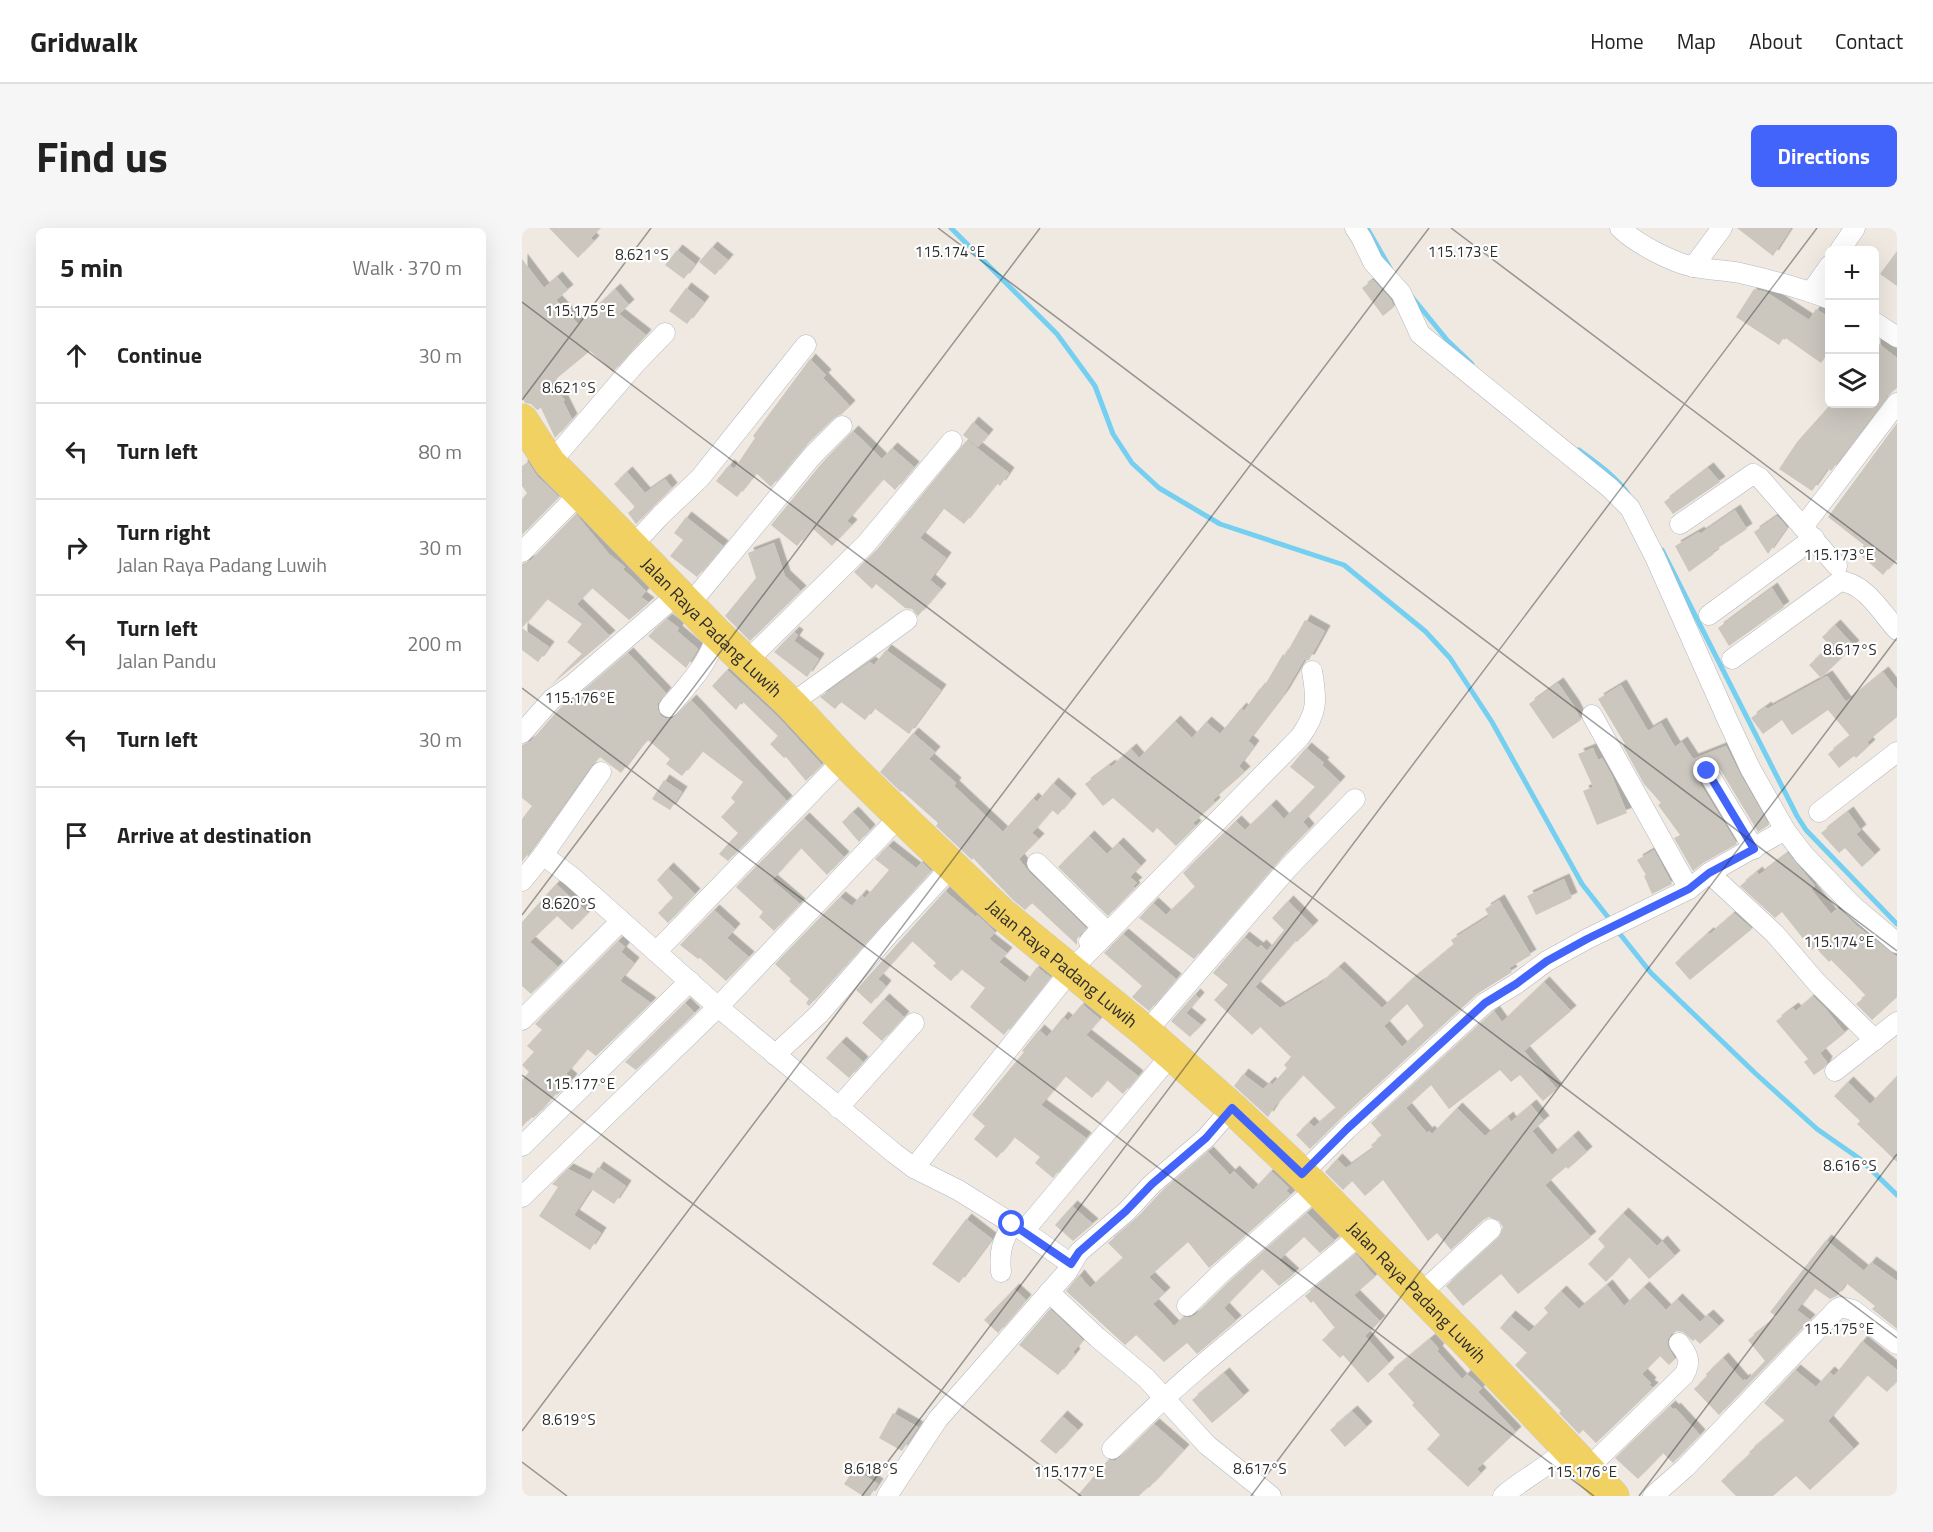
<!DOCTYPE html>
<html lang="en">
<head>
<meta charset="utf-8">
<style>
  body { margin:0; font-family:"Titillium Web",sans-serif; background:#f6f6f6; color:#222 }
  .controls { position:absolute; right:18px; top:18px; display:grid; overflow:hidden; border-radius:9px; box-shadow:0 6px 24px #0002 }
  .controls button { width:54px; height:54px; display:grid; place-items:center; padding:0; border:0; border-bottom:2px solid #e0e0e0; background:#fff; color:#222; font:30px sans-serif }
  .stop { position:absolute; width:18px; height:18px; margin:-14px; border:4px solid #4264fb; border-radius:50%; background:#fff }
  .stop.end { background:#4264fb; border-color:#fff; box-shadow:0 2px 6px #0008 }
  .list { margin:0; padding:0; list-style:none }
  h2 { display:flex; justify-content:space-between; align-items:center; height:78px; margin:0; padding:0 24px; font-size:26px }
  h2 small { font-size:20px; font-weight:400; color:#767676 }
  .list li { display:grid; grid-template-columns:39px 1fr auto; gap:18px; align-items:center; box-sizing:border-box; height:96px; padding:0 24px; border-top:2px solid #e0e0e0 }
  .list b { display:block; font-size:22px; white-space:nowrap }
  .list p { margin:0; font-size:20px; white-space:nowrap; color:#767676 }
  .list em { font-size:20px; font-style:normal; color:#767676 }
  .icon { flex:none; width:33px; height:33px; fill:none; stroke:currentColor; stroke-width:2; stroke-linecap:round; stroke-linejoin:round }
  .map { position:relative; flex:none; width:1375px; height:1268px; overflow:hidden; border-radius:9px }
  header { display:flex; align-items:center; gap:36px; box-sizing:border-box; height:84px; padding:0 30px; background:#fff; border-bottom:2px solid #e0e0e0 }
  header strong { font-size:28px }
  nav { display:flex; gap:33px; margin-inline-start:auto; font-size:21px }
  .intro { display:flex; align-items:center; justify-content:space-between; box-sizing:border-box; height:144px; padding:0 36px }
  h1 { margin:0; font-size:42px }
  .button { padding:15px 27px; border-radius:9px; background:#4264fb; color:#fff; font-size:21px; font-weight:700 }
  main { display:flex; gap:36px; padding:0 36px }
  aside { flex:1; background:#fff; border-radius:9px; box-shadow:0 6px 24px #0002 }
  .map>svg:first-child { display:block }
</style>
</head>
<body>
<header>
<strong>Gridwalk</strong>
<nav><a>Home</a><a>Map</a><a>About</a><a>Contact</a></nav>
</header>
<div class="intro"><h1>Find us</h1><a class="button">Directions</a></div>
<main>
<aside>
<h2>5 min<small>Walk · 370 m</small></h2>
<ul class="list">
<li><svg class="icon" aria-label="ahead" viewBox="0 0 24 24"><path d="M12 20V5M6 11l6-6 6 6"/></svg><div><b>Continue</b></div><em>30 m</em></li>
<li><svg class="icon" aria-label="left" viewBox="0 0 24 24"><path d="M17 20v-9H6M10 6l-5 5 5 5"/></svg><div><b>Turn left</b></div><em>80 m</em></li>
<li><svg class="icon" aria-label="right" viewBox="0 0 24 24"><path d="M7 20v-9h11M14 6l5 5-5 5"/></svg><div><b>Turn right</b><p>Jalan Raya Padang Luwih</p></div><em>30 m</em></li>
<li><svg class="icon" aria-label="left" viewBox="0 0 24 24"><path d="M17 20v-9H6M10 6l-5 5 5 5"/></svg><div><b>Turn left</b><p>Jalan Pandu</p></div><em>200 m</em></li>
<li><svg class="icon" aria-label="left" viewBox="0 0 24 24"><path d="M17 20v-9H6M10 6l-5 5 5 5"/></svg><div><b>Turn left</b></div><em>30 m</em></li>
<li><svg class="icon" aria-label="arrive" viewBox="0 0 24 24"><path d="M6 21V4h12l-3 4 3 4H6"/></svg><div><b>Arrive at destination</b></div></li>
</ul>
</aside>
<div class="map">
<svg width="1375" height="1268" viewBox="0 0 1375 1268">
  <defs>
    <filter id="shadow"><feDropShadow dx="5.5" dy="-5.5" stdDeviation="0" flood-color="#0004"/></filter>
  </defs>
  <rect width="100%" height="100%" fill="#efe9e1"/>
  <g fill="none" stroke-linecap="round" stroke-linejoin="round">
    <g stroke="#75cff0" stroke-width="5">
      <polyline points="429,0 535,106 573,158 591,206 610,235 637,260 698,296 822,337 903,403 928,430 970,494 1060,656 1089,693"/>
      <polyline points="845,0 868,40"/>
      <polyline points="890,69 925,112 950,136"/>
      <path d="M1057,222C1074,235 1094,248 1106,266"/>
      <polyline points="1140,322 1275,588 1284,602 1375,696"/>
      <polyline points="1094,701 1129,745 1233,845 1295,901 1338,931 1375,967"/>
    </g>
  </g>
  <g fill="#cbc7bf" fill-rule="evenodd" filter="url(#shadow)">
    <polygon points="27,0 78,0 69,10 72,13 56,30"/>
    <polygon points="1215,0 1269,0 1251,28"/>
    <polygon points="190,19 206,32 193,47 177,34"/>
    <polygon points="155,22 173,36 162,51 143,37"/>
    <polygon points="1375,23 1375,58 1358,46"/>
    <polygon points="0,31 22,60 35,49 46,62 34,72 56,96 93,61 107,77 97,86 124,107 91,144 68,123 28,156 43,172 41,173 50,191 33,210 19,180 15,182 9,176 3,175 0,169"/>
    <polygon points="851,52 869,72 872,79 861,88 840,60"/>
    <polygon points="164,60 182,74 165,96 147,83"/>
    <polygon points="1232,61 1244,64 1287,92 1294,81 1308,90 1308,123 1299,135 1262,109 1257,117 1214,89"/>
    <polygon points="1353,113 1375,130 1375,160 1365,168 1309,243 1306,240 1290,263 1257,241 1275,214 1309,176 1353,176"/>
    <polygon points="288,131 304,147 301,150 328,178 320,186 312,190 282,219 249,259 234,245 215,269 194,253 207,237 212,241 233,210 231,208"/>
    <polygon points="451,194 466,207 456,219 441,207"/>
    <polygon points="1375,195 1375,330 1361,347 1336,325 1342,317 1306,289"/>
    <polygon points="331,203 360,231 370,220 392,239 373,262 361,251 325,293 330,297 310,318 290,300 275,318 249,297 300,235"/>
    <polygon points="445,212 487,245 478,258 475,255 442,296 421,280 398,310 424,330 408,352 419,361 396,388 390,381 383,380 354,356 350,361 332,344 353,324"/>
    <polygon points="6,234 15,248 37,269 0,307 0,271 5,265 0,258 0,238"/>
    <polygon points="1186,240 1198,254 1151,286 1142,274"/>
    <polygon points="105,244 123,265 143,251 150,260 114,296 106,285 113,279 92,256"/>
    <polygon points="1213,282 1225,301 1190,324 1192,326 1167,344 1153,318 1177,304 1178,306"/>
    <polygon points="54,286 87,326 103,339 101,341 124,363 119,369 127,375 107,392 70,360 55,376 88,408 29,457 60,426 45,414 60,396 25,371 0,400 27,419 16,434 0,422 0,336 9,332"/>
    <polygon points="1255,288 1265,299 1246,326 1232,304"/>
    <polygon points="164,289 201,318 175,349 148,328 161,312 152,305"/>
    <polygon points="252,315 263,348 279,363 228,413 203,388 234,350 226,325"/>
    <polygon points="1250,360 1262,379 1207,418 1196,400"/>
    <polygon points="145,391 157,400 155,403 176,421 164,440 126,408"/>
    <polygon points="783,392 803,403 787,432 782,432 762,466 726,513 732,518 717,538 723,544 691,572 693,575 671,595 674,598 654,618 635,600 631,605 591,570 581,578 563,556 588,537 589,539 609,521 617,530 653,493 670,510 684,494 698,506 719,480 722,483 738,460 740,462 761,426 763,428"/>
    <polygon points="1313,397 1332,418 1299,450 1287,437 1308,418 1300,409"/>
    <polygon points="272,404 276,407 272,413 297,431 285,449 252,424"/>
    <polygon points="364,422 419,462 387,506 352,480 343,492 319,474 313,481 298,469 348,434 352,437"/>
    <polygon points="106,425 144,465 135,476 136,482 139,488 144,491 151,490 169,472 265,573 206,633 197,626 216,605 199,589 213,574 209,570 221,554 180,523 160,548 144,536 148,531 126,512 120,519 119,518 99,545 78,529 70,537 0,634 0,591 10,578 0,570 0,517 9,513 38,480 57,467"/>
    <polygon points="205,442 256,489 300,537 284,553 264,529 262,530 248,516 256,508 220,473 214,482 190,458"/>
    <polygon points="1361,444 1375,462 1375,489 1345,514 1348,517 1334,530 1332,528 1317,540 1306,526 1328,508 1306,482 1270,507 1260,492 1241,506 1229,490 1244,479 1245,481 1305,448 1324,474"/>
    <polygon points="1036,455 1052,478 1059,492 1031,511 1007,476"/>
    <polygon points="1099,457 1126,503 1139,495 1153,519 1160,514 1171,531 1204,518 1218,546 1247,597 1236,604 1195,536 1185,531 1179,532 1174,538 1174,549 1215,616 1181,635 1171,643 1152,610 1158,607 1136,577 1139,575 1122,556 1101,518 1103,516 1076,471"/>
    <polygon points="391,505 413,524 407,531 434,555 432,558 481,604 511,570 515,574 531,555 549,571 536,587 530,582 510,605 517,611 497,631 507,644 564,700 555,711 555,717 510,675 503,682 491,672 451,630 450,632 414,598 416,595 380,563 379,564 358,544"/>
    <polygon points="784,520 802,535 800,537 818,554 781,594 787,601 757,632 672,731 617,690 631,675 644,687 673,659 661,645 714,593 723,602 749,577 762,591 793,559 768,539"/>
    <polygon points="1071,520 1076,532 1080,530 1090,548 1105,585 1075,597 1061,563 1071,559 1056,526"/>
    <polygon points="142,552 160,564 148,582 130,571"/>
    <polygon points="331,584 348,602 337,614 320,594"/>
    <polygon points="1326,584 1339,602 1334,606 1353,627 1340,639 1323,620 1317,625 1299,605"/>
    <polygon points="282,590 322,629 305,647 279,620 250,652 278,676 252,703 237,689 241,684 214,659"/>
    <polygon points="567,608 585,626 596,615 619,638 608,649 615,655 611,658 613,660 586,688 536,639"/>
    <polygon points="366,618 394,640 400,634 409,643 287,778 284,775 287,771 267,753 269,751 253,736 318,669 330,678 339,667 343,670 367,642 353,631"/>
    <polygon points="1132,622 1150,656 1130,666 1122,648 1124,647 1115,632"/>
    <polygon points="1266,625 1293,658 1289,661 1309,686 1316,680 1335,698 1375,729 1375,769 1350,792 1334,776 1344,768 1331,754 1309,732 1307,734 1293,719 1290,722 1260,684 1253,690 1218,658 1235,644 1237,647"/>
    <polygon points="146,640 173,666 146,695 136,685 151,670 135,652"/>
    <polygon points="1042,651 1050,670 1014,687 1005,668"/>
    <polygon points="34,656 66,685 50,702 35,688 8,714 36,739 9,766 0,758 0,694"/>
    <polygon points="423,663 454,689 455,687 473,704 467,711 485,725 477,734 503,755 515,739 528,749 482,807 448,779 463,760 439,741 429,753 411,738 414,735 390,713 356,751 364,758 349,776 334,762"/>
    <path d="M977,672L1009,727L987,740L990,744L987,746L955,766L817,892L788,921L774,907L787,894L792,899L814,880L781,847L753,878L746,889L712,858L721,846L741,861L748,854L750,857L765,840L762,837L769,829L738,799L730,807L692,772L706,757L691,745L722,709L736,720L739,717L745,723L762,702L750,690L766,673L791,698L775,714L773,713L733,759L758,780L799,755L817,739L860,780L885,756L932,717L929,712L967,688L963,681ZM885,776L902,798L880,819L862,798Z"/>
    <polygon points="192,682 213,701 205,710 227,729 204,753 178,730 176,731 158,717"/>
    <polygon points="1212,685 1230,701 1168,752 1153,735 1186,705 1188,706"/>
    <polygon points="601,706 654,751 627,783 610,769 620,758 582,725"/>
    <polygon points="96,713 103,719 99,724 112,735 98,753 129,775 74,828 65,821 44,846 50,851 47,855 35,867 33,866 15,887 11,890 9,889 0,899 0,852 7,844 0,837 12,824 5,818 20,802 13,796"/>
    <polygon points="1022,754 1049,783 1002,823 1035,861 1021,873 998,847 989,854 978,842 927,881 909,857 884,880 905,905 907,903 910,906 935,880 963,908 986,889 989,894 1009,877 1022,893 1010,903 1030,927 1051,908 1065,924 1046,941 1044,939 1023,957 1069,1009 996,1066 979,1046 941,1078 924,1058 977,1009 981,999 977,993 967,989 961,992 929,1022 915,1005 906,1013 861,952 843,968 830,953 821,962 803,944 815,931 824,940 852,920 849,917 860,908 849,895 970,785 972,783 980,794"/>
    <polygon points="673,766 677,770 664,785 679,797 668,809 649,793"/>
    <polygon points="1291,768 1303,780 1323,805 1298,825 1305,834 1302,840 1292,847 1282,834 1286,831 1254,793 1271,780 1274,783"/>
    <polygon points="362,771 382,789 360,813 340,795"/>
    <polygon points="163,775 173,785 114,842 103,834"/>
    <polygon points="560,776 578,791 564,807 616,848 601,866 585,852 570,870 543,848 519,877 564,910 531,950 513,935 518,929 492,909 475,930 452,911 463,898 450,887 502,824 500,823 517,802 525,809 541,789 546,793"/>
    <polygon points="319,814 341,834 327,850 304,830"/>
    <polygon points="1375,848 1375,934 1335,896 1338,893 1312,868 1326,854 1348,876"/>
    <polygon points="686,924 708,947 712,943 731,962 749,943 767,960 764,963 769,967 687,1040 666,1014 627,1049 643,1065 631,1076 652,1098 662,1089 667,1090 673,1087 706,1055 785,985 813,1013 798,1025 782,1009 757,1032 772,1046 757,1058 740,1041 702,1080 714,1093 675,1126 665,1115 642,1134 614,1107 603,1117 544,1063 557,1047 568,1060 601,1030 586,1015 613,992 638,965"/>
    <polygon points="76,939 104,958 92,976 69,961 52,987 79,1005 68,1022 17,988 36,959 30,956 46,941 68,952"/>
    <polygon points="550,978 571,996 551,1013 533,997"/>
    <polygon points="1101,985 1135,1018 1140,1013 1153,1028 1127,1051 1107,1029 1084,1054 1066,1036 1083,1019 1076,1011"/>
    <polygon points="444,991 470,1011 437,1055 410,1036"/>
    <polygon points="1304,1012 1342,1043 1349,1034 1375,1053 1375,1101 1350,1081 1353,1078 1324,1055 1315,1068 1308,1071 1292,1060 1275,1082 1288,1092 1197,1187 1172,1161 1185,1148 1184,1146 1201,1130 1221,1153 1223,1151 1224,1153 1243,1133 1226,1112 1255,1089 1248,1084"/>
    <polygon points="834,1026 853,1049 832,1067 858,1093 843,1108 867,1135 846,1155 821,1127 818,1130 800,1112 813,1100 791,1073 789,1075 783,1068"/>
    <polygon points="1085,1057 1102,1078 1122,1059 1144,1082 1155,1071 1178,1094 1186,1087 1197,1098 1178,1116 1173,1111 1171,1113 1161,1104 1155,1103 1149,1106 1146,1111 1145,1117 1153,1131 1147,1137 1138,1128 1120,1146 1129,1155 1127,1157 1131,1160 1074,1215 1061,1202 1057,1206 1037,1185 1039,1183 993,1137 1005,1125 978,1100 988,1088 1007,1104 1026,1085 1022,1080 1039,1063 1057,1081"/>
    <polygon points="492,1061 504,1072 476,1105 462,1092"/>
    <polygon points="528,1081 561,1112 551,1124 553,1126 536,1147 497,1117"/>
    <polygon points="908,1111 917,1121 915,1123 940,1151 945,1146 960,1160 956,1164 994,1204 955,1241 959,1245 946,1259 905,1221 918,1207 890,1177 892,1175 866,1146"/>
    <polygon points="1340,1113 1375,1142 1375,1153 1365,1164 1345,1147 1306,1193 1332,1221 1288,1262 1274,1248 1251,1268 1214,1268 1199,1253 1228,1226 1227,1224 1263,1193 1242,1175 1273,1142 1294,1159 1307,1144 1312,1148"/>
    <polygon points="702,1145 722,1168 690,1195 670,1172"/>
    <polygon points="1148,1178 1152,1182 1153,1180 1178,1207 1151,1235 1141,1225 1116,1251 1093,1230"/>
    <polygon points="830,1183 845,1199 823,1219 808,1202"/>
    <polygon points="371,1185 396,1199 380,1223 357,1210"/>
    <polygon points="540,1188 556,1202 534,1226 518,1213"/>
    <polygon points="632,1196 662,1222 627,1260 626,1259 617,1268 555,1268 586,1232 593,1233 598,1229"/>
    <polygon points="332,1241 356,1256 348,1268 341,1268 322,1256"/>
  </g>
  <g fill="none" stroke-linecap="round" stroke-linejoin="round">
    <g stroke="#b4b7c1" stroke-width="21">
      <g id="minor">
        <polyline points="833,0 840,11 851,34 879,65 898,106 1088,260 1108,280 1133,329 1206,493 1228,540 1263,602 1282,627 1331,678 1375,715"/>
        <path d="M1098,0C1115,16 1149,34 1172,39C1187,42 1203,42 1218,45C1249,52 1278,60 1308,71"/>
        <polyline points="1318,22 1333,0"/>
        <polyline points="1171,39 1200,0"/>
        <polyline points="1289,64 1308,37"/>
        <polyline points="1352,94 1375,109"/>
        <polyline points="28,235 114,135 143,105"/>
        <polyline points="1158,296 1231,246 1238,250 1315,338"/>
        <polyline points="1281,299 1375,175"/>
        <polyline points="110,318 139,287 178,250 284,117"/>
        <polyline points="0,324 58,265"/>
        <polyline points="168,376 291,227 320,198"/>
        <polyline points="1187,387 1292,310"/>
        <path d="M1210,431L1318,353C1343,355 1360,385 1375,402"/>
        <polyline points="225,433 344,316 430,213"/>
        <polyline points="269,476 385,392"/>
        <path d="M147,479C167,456 187,435 195,406"/>
        <polyline points="1070,487 1167,661"/>
        <polyline points="0,505 30,471 49,458 157,365"/>
        <polyline points="1185,543 1232,621"/>
        <polyline points="1297,584 1375,524"/>
        <polyline points="21,627 79,544"/>
        <polyline points="515,635 579,698 578,702 567,714"/>
        <polyline points="1187,645 1253,706 1295,755 1353,812"/>
        <polyline points="0,653 21,627 50,649 196,779 372,925 392,940 436,962 502,1003"/>
        <polyline points="134,724 321,532"/>
        <polyline points="0,792 99,693"/>
        <polyline points="624,804 766,640 833,571"/>
        <polyline points="253,827 297,786 366,707 430,638"/>
        <polyline points="1313,843 1375,794"/>
        <polyline points="316,880 392,795"/>
        <polyline points="0,918 168,753"/>
        <path d="M392,940L549,742L778,509C796,484 795,472 790,443"/>
        <polyline points="780,946 825,901 963,775 994,756 1025,733 1065,711 1167,661 1187,645 1263,602"/>
        <polyline points="0,969 196,779 378,588"/>
        <polyline points="549,1036 502,1003 650,826"/>
        <path d="M479,1044C477,1023 480,1014 490,996"/>
        <polyline points="527,1064 576,1110 624,1150 685,1217 749,1268"/>
        <polyline points="898,1066 969,1001"/>
        <polyline points="665,1078 698,1046 794,961"/>
        <path d="M590,1221C665,1143 755,1077 838,1007"/>
        <path d="M1065,1241L1162,1147C1170,1133 1166,1127 1157,1115"/>
        <polyline points="365,1268 416,1191 545,1044 557,1024 605,983 630,956 684,910 710,880"/>
        <path d="M981,1268C1001,1251 1025,1239 1045,1221"/>
        <polyline points="1131,1268 1164,1239 1315,1081 1319,1079 1331,1082 1375,1116"/>
      </g>
    </g>
    <g stroke="#c9c9c9" stroke-width="33">
      <g id="primary">
        <path id="s1" d="M0,192L28,235L58,265L195,406L269,476L321,532L378,588L479,685L624,804L710,880L780,946L943,1112L1091,1268"/>
      </g>
    </g>
    <use href="#minor" stroke="#fff" stroke-width="20"/>
    <use href="#primary" stroke="#f2d163" stroke-width="32"/>
  </g>
  <g fill="none" stroke-linecap="round" stroke-linejoin="round">
    <polyline stroke="#4264fb" stroke-width="8" points="490,996 549,1036 557,1024 604,983 630,956 684,910 710,880 780,946 825,901 963,775 994,756 1025,733 1065,711 1167,661 1187,645 1232,621 1185,543"/>
  </g>
  <path fill="none" stroke="#2e2e2e" stroke-width="1.5" stroke-opacity="0.45" d="M416,0L1375,723M929,0L1375,336M0,74L1375,1110M0,172L129,0M0,460L1072,1268M0,687L518,0M0,847L559,1268M0,1203L907,0M0,1234L45,1268M340,1268L1295,0M729,1268L1375,410M1117,1268L1375,926"/>
  <g text-anchor="middle" dominant-baseline="central" stroke-width="4.5" stroke-linejoin="round" paint-order="stroke">
    <g font-size="18" fill="#2e2e2e" stroke="#fff">
      <text stroke="none"><textPath href="#s1" startOffset="282">Jalan Raya Padang Luwih</textPath></text>
      <text stroke="none"><textPath href="#s1" startOffset="768">Jalan Raya Padang Luwih</textPath></text>
      <text stroke="none"><textPath href="#s1" startOffset="1252">Jalan Raya Padang Luwih</textPath></text>
    </g>
  </g>
  <g font-size="15" text-anchor="middle" fill="#2e2e2e" stroke="#fff" stroke-width="4.5" stroke-linejoin="round" paint-order="stroke">
    <text x="941" y="29">115.173°E</text>
    <text x="428" y="29">115.174°E</text>
    <text x="120" y="32">8.621°S</text>
    <text x="58" y="88">115.175°E</text>
    <text x="47" y="165">8.621°S</text>
    <text x="1317" y="332">115.173°E</text>
    <text x="1328" y="427">8.617°S</text>
    <text x="58" y="475">115.176°E</text>
    <text x="47" y="681">8.620°S</text>
    <text x="1317" y="719">115.174°E</text>
    <text x="58" y="861">115.177°E</text>
    <text x="1328" y="943">8.616°S</text>
    <text x="1317" y="1106">115.175°E</text>
    <text x="47" y="1197">8.619°S</text>
    <text x="349" y="1246">8.618°S</text>
    <text x="738" y="1246">8.617°S</text>
    <text x="547" y="1249">115.177°E</text>
    <text x="1060" y="1249">115.176°E</text>
  </g>
</svg>
<div class="controls">
<button>+</button>
<button>−</button>
<button><svg class="icon" aria-label="layers" viewBox="0 0 24 24"><path d="M12 4l9 5-9 5-9-5zM3 14l9 5 9-5"/></svg></button>
</div>
<div class="stop" style="left:490px;top:996px"></div>
<div class="stop end" style="left:1185px;top:543px"></div>
</div>
</main>
</body>
</html>
